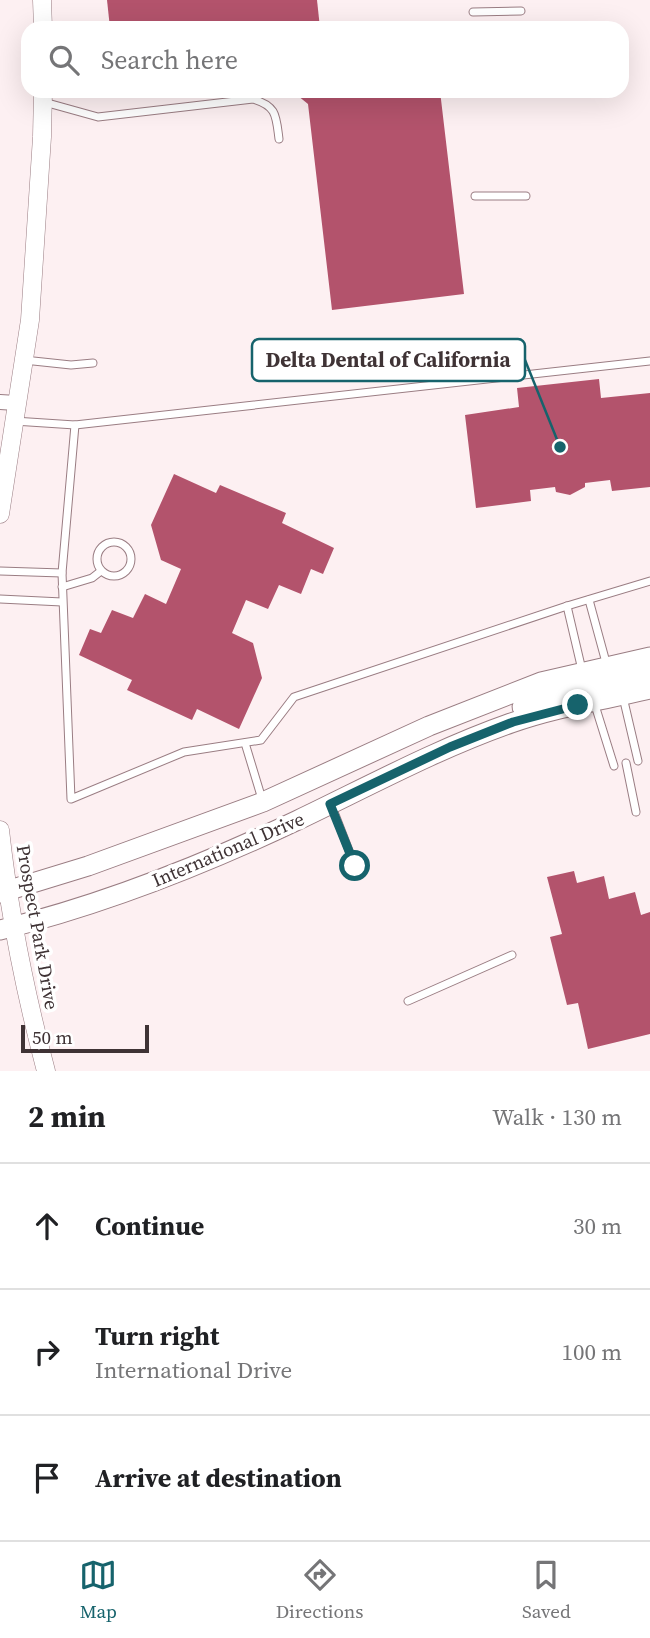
<!DOCTYPE html>
<html lang="en">
<head>
<meta charset="utf-8">
<style>
  body { margin:0; font-family:"Source Serif 4",serif; background:#f2f2f2; color:#202124 }
  .scale { position:absolute; left:21px; bottom:18px; width:128px; box-sizing:border-box; padding-left:7px; border:4px solid #3f3335; border-top:0; font-size:19px; line-height:24px; white-space:nowrap; color:#3f3335; -webkit-text-stroke:5px #fff; paint-order:stroke }
  .stop { position:absolute; width:21px; height:21px; margin:-16px; border:5px solid #16636c; border-radius:50%; background:#fff }
  .stop.end { background:#16636c; border-color:#fff; box-shadow:0 2px 7px #0008 }
  .list { margin:0; padding:0; list-style:none }
  h2 { display:flex; justify-content:space-between; align-items:center; height:91px; margin:0; padding:0 28px; font-size:30px }
  h2 small { font-size:23px; font-weight:400; color:#757577 }
  .list li { display:grid; grid-template-columns:46px 1fr auto; gap:21px; align-items:center; box-sizing:border-box; height:126px; padding:0 28px; border-top:2px solid #e0e0e0 }
  .list b { display:block; font-size:26px; white-space:nowrap }
  .list p { margin:0; font-size:23px; white-space:nowrap; color:#757577 }
  .list em { font-size:23px; font-style:normal; color:#757577 }
  .icon { flex:none; width:38px; height:38px; fill:none; stroke:currentColor; stroke-width:2; stroke-linecap:round; stroke-linejoin:round }
  .map { position:relative; flex:none; width:650px; height:1071px; overflow:hidden }
  .search { position:absolute; background:#fff; box-shadow:0 7px 28px #0002; left:21px; right:21px; top:21px; height:77px; display:flex; align-items:center; gap:18px; box-sizing:border-box; padding:0 24px; border-radius:21px; color:#757577; font-size:26px }
  .sheet { height:469px; background:#fff }
  nav { display:flex; justify-content:space-around; align-items:center; box-sizing:border-box; height:98px; border-top:2px solid #e0e0e0; background:#fff; font-size:19px; color:#757577 }
  nav a { display:grid; justify-items:center; gap:4px }
  nav .on { color:#16636c }
  .map>svg:first-child { display:block }
</style>
</head>
<body>
<div class="map">
<svg width="650" height="1071" viewBox="0 0 650 1071">
  <rect width="100%" height="100%" fill="#fdf0f2"/>
  <g fill="#b3536c">
    <polygon points="107,0 317,0 320,28 110,28"/>
    <polygon points="292,91 440,91 464,294 332,310 308,104"/>
    <polygon points="599,379 601,398 650,393 650,487 612,491 610,480 585,483 585,487 570,495 556,492 555,487 530,490 531,501 476,508 465,415 519,407 517,388"/>
    <polygon points="174,474 216,493 220,485 286,513 282,523 334,548 323,574 311,569 301,594 279,585 268,609 246,600 232,633 253,643 262,678 239,729 197,709 192,720 127,690 132,680 79,655 90,629 101,633 112,610 133,618 145,594 166,604 181,569 161,560 151,525"/>
    <polygon points="574,871 577,883 604,876 609,899 635,892 641,915 650,912 650,1034 588,1049 578,1003 567,1005 550,937 562,934 547,877"/>
  </g>
  <g fill="none" stroke-linecap="round" stroke-linejoin="round">
    <g stroke="#9a7d83" stroke-width="9">
      <g id="service">
        <polyline points="473,12 521,11"/>
        <path d="M44,102L98,117L253,99C277,106 276,116 279,139"/>
        <polyline points="475,196 526,196"/>
        <polyline points="24,360 71,365 93,363"/>
        <polyline points="14,421 75,425 650,361"/>
        <polyline points="75,425 62,573 71,799 184,752 261,740 294,697 567,606 650,581"/>
        <circle cx="114" cy="559" r="17"/>
        <polyline points="0,571 62,573"/>
        <polyline points="62,587 92,578 101,571"/>
        <polyline points="0,599 62,602"/>
        <polyline points="589,600 607,666"/>
        <polyline points="567,606 582,670"/>
        <polyline points="623,697 638,761"/>
        <polyline points="594,702 614,766"/>
        <polyline points="245,743 262,799"/>
        <polyline points="626,763 636,812"/>
        <polyline points="331,804 355,866"/>
        <polyline points="408,1001 512,955"/>
      </g>
    </g>
    <g stroke="#9a7d83" stroke-width="16">
      <polyline id="minor" points="0,402 16,403"/>
    </g>
    <g stroke="#9a7d83" stroke-width="19">
      <g id="tertiary">
        <polyline points="42,0 43,28"/>
        <polyline points="0,514 30,320 42,137 43,91"/>
        <path d="M0,830C9,912 25,992 46,1071"/>
      </g>
    </g>
    <g stroke="#9a7d83" stroke-width="21">
      <g id="secondary">
        <path d="M594,701C601,680 630,675 649,671"/>
        <polyline points="522,707 572,691 600,674"/>
        <polyline points="0,893 88,866 263,802 429,726 541,682 650,657"/>
        <path d="M0,930C102,905 203,865 298,820C369,786 437,749 511,723C556,707 604,700 650,689"/>
      </g>
    </g>
    <use href="#service" stroke="#fff" stroke-width="7"/>
    <use href="#minor" stroke="#fff" stroke-width="14"/>
    <use href="#tertiary" stroke="#fff" stroke-width="18"/>
    <use href="#secondary" stroke="#fff" stroke-width="19"/>
  </g>
  <g fill="none" stroke-linecap="round" stroke-linejoin="round">
    <polyline stroke="#16636c" stroke-width="9" points="355,866 330,804 450,747 513,722 578,705"/>
  </g>
  <g text-anchor="middle" dominant-baseline="central" stroke-width="7" stroke-linejoin="round" paint-order="stroke">
    <g font-size="19" fill="#3f3335" stroke="#fff">
      <text transform="translate(228 849) rotate(-23)">International Drive</text>
      <text transform="translate(38 927) rotate(80)">Prospect Park Drive</text>
    </g>
  </g>
  <path fill="none" stroke="#16636c" stroke-width="2.5" d="M560 447L525 360"/>
  <circle fill="#16636c" stroke="#fff" stroke-width="2.5" cx="560" cy="447" r="7"/>
  <rect fill="#fff" stroke="#16636c" stroke-width="2.5" x="252" y="339" width="273" height="42" rx="7"/>
  <g font-size="21" text-anchor="middle" font-weight="bold" fill="#3f3335">
    <text x="388" y="367">Delta Dental of California</text>
  </g>
</svg>
<div class="scale">50 m</div>
<div class="stop" style="left:355px;top:866px"></div>
<div class="stop end" style="left:578px;top:705px"></div>
<div class="search"><svg class="icon" aria-label="search" viewBox="0 0 24 24"><circle cx="10" cy="10" r="6"/><path d="M15 15l6 6"/></svg>Search here</div>
</div>
<section class="sheet">
<h2>2 min<small>Walk · 130 m</small></h2>
<ul class="list">
<li><svg class="icon" aria-label="ahead" viewBox="0 0 24 24"><path d="M12 20V5M6 11l6-6 6 6"/></svg><div><b>Continue</b></div><em>30 m</em></li>
<li><svg class="icon" aria-label="right" viewBox="0 0 24 24"><path d="M7 20v-9h11M14 6l5 5-5 5"/></svg><div><b>Turn right</b><p>International Drive</p></div><em>100 m</em></li>
<li><svg class="icon" aria-label="arrive" viewBox="0 0 24 24"><path d="M6 21V4h12l-3 4 3 4H6"/></svg><div><b>Arrive at destination</b></div></li>
</ul>
</section>
<nav>
<a class="on"><svg class="icon" aria-label="map" viewBox="0 0 24 24"><path d="M3 6l6-2 6 2 6-2v14l-6 2-6-2-6 2zM9 4v14M15 6v14"/></svg>Map</a>
<a><svg class="icon" aria-label="directions" viewBox="0 0 24 24"><path d="M12 3l9 9-9 9-9-9zM9 14v-3h6M13 9l2 2-2 2"/></svg>Directions</a>
<a><svg class="icon" aria-label="saved" viewBox="0 0 24 24"><path d="M7 4h10v16l-5-4-5 4z"/></svg>Saved</a>
</nav>
</body>
</html>
